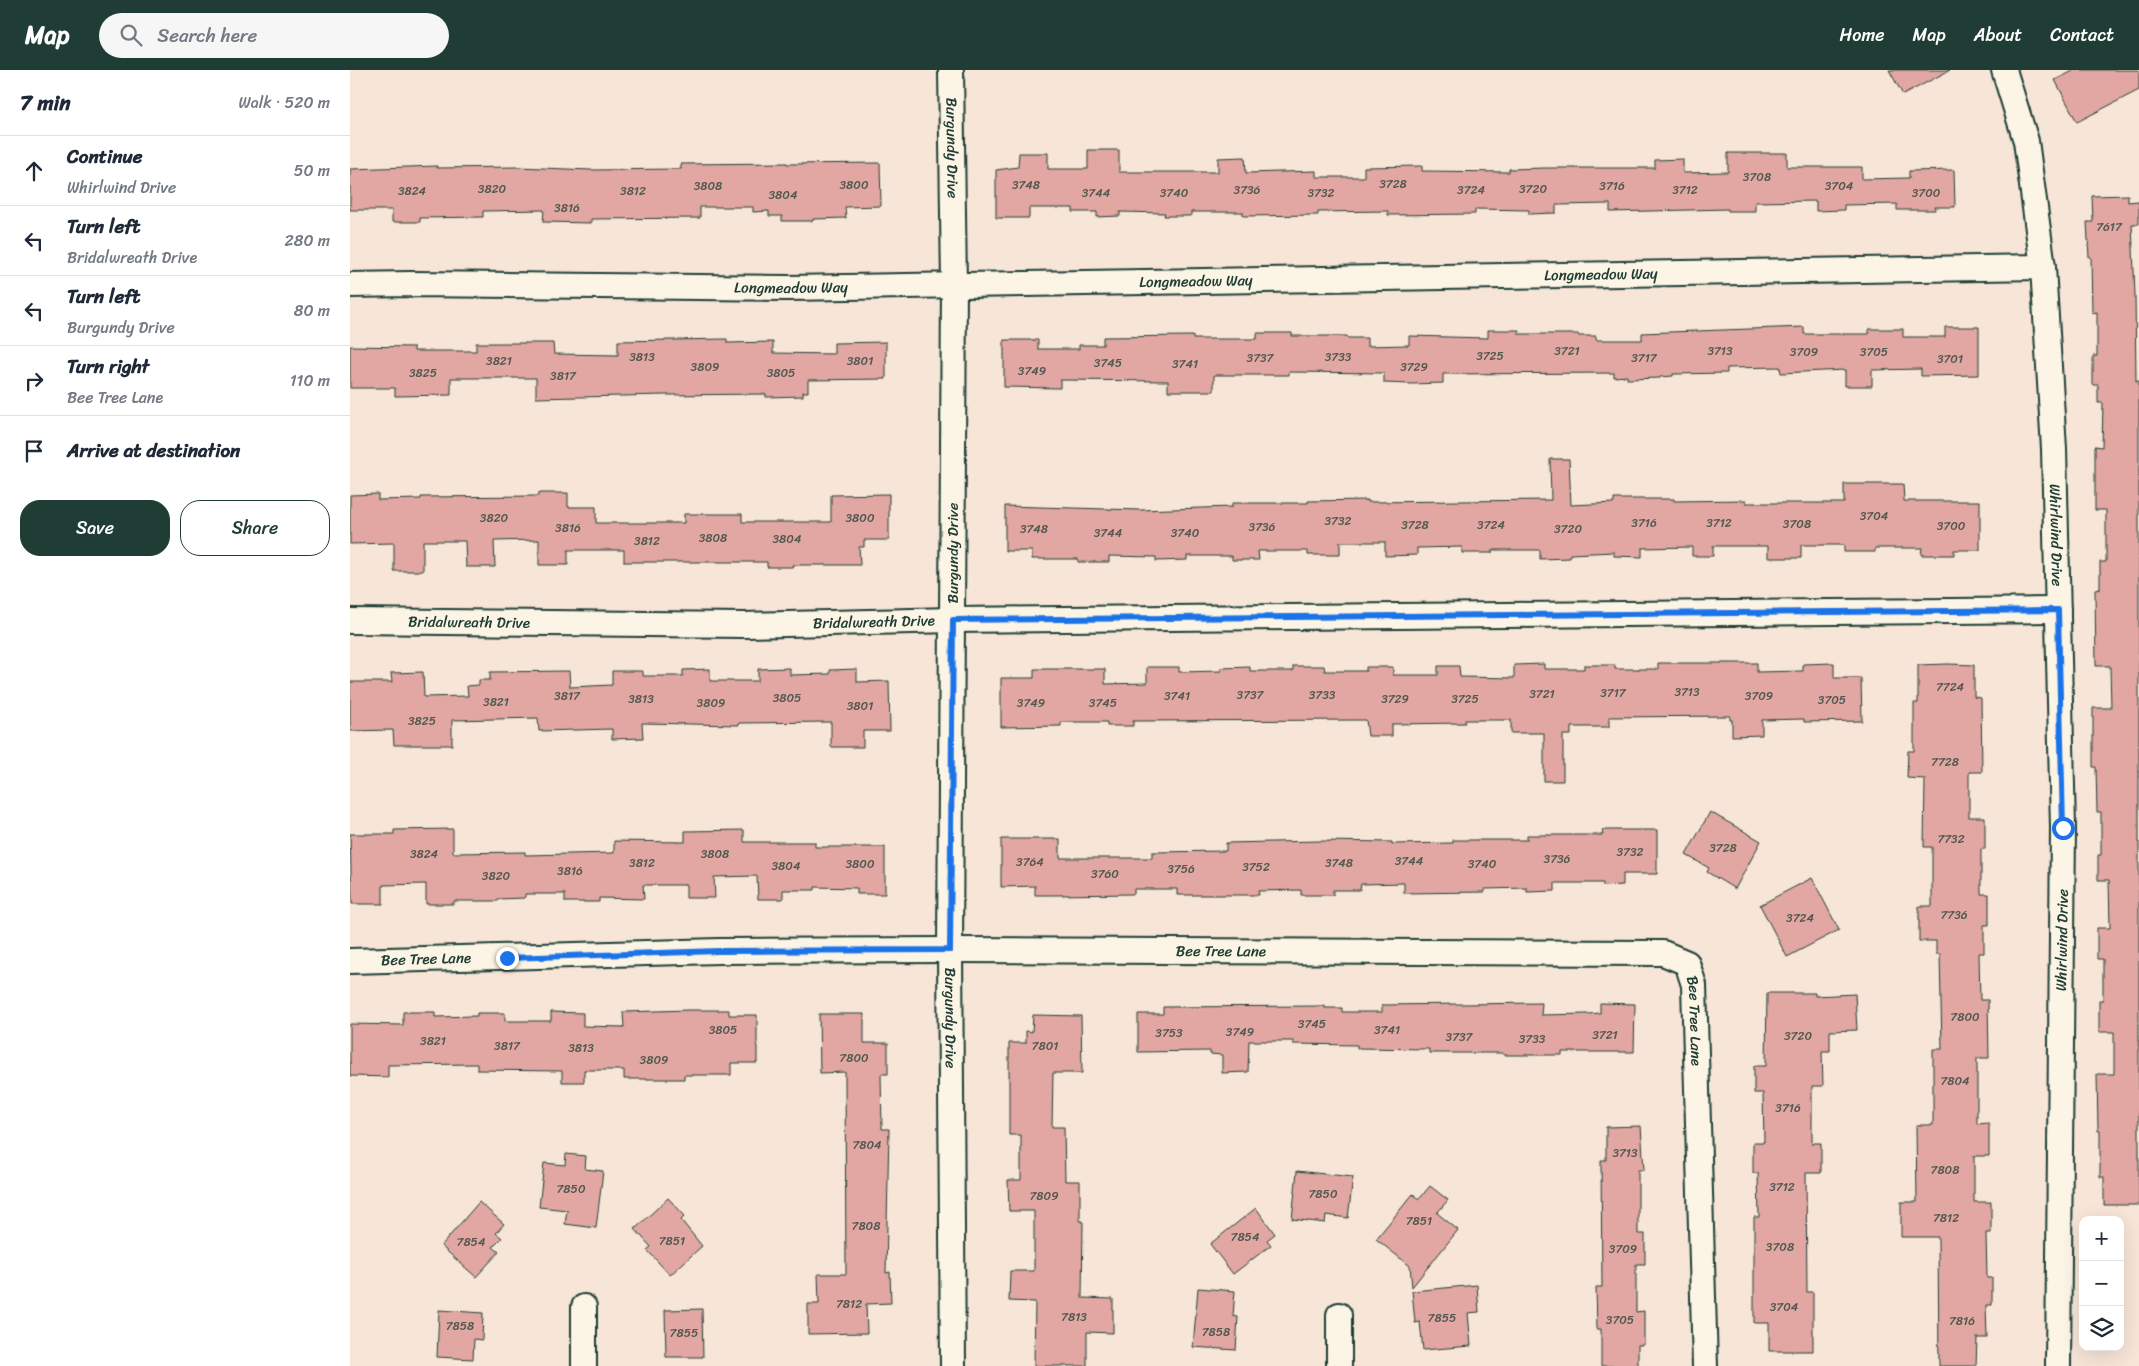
<!DOCTYPE html>
<html lang="en">
<head>
<meta charset="utf-8">
<style>
  body { margin:0; font-family:Sriracha,sans-serif; background:#f6f6f7; color:#1f2937 }
  .controls { position:absolute; right:15px; bottom:15px; display:grid; overflow:hidden; border-radius:10px; box-shadow:0 5px 20px #0002 }
  .controls button { width:45px; height:45px; display:grid; place-items:center; padding:0; border:0; border-bottom:1px solid #e0e1e3; background:#fff; color:#1f2937; font:25px sans-serif }
  .stop { position:absolute; width:15px; height:15px; margin:-11px; border:4px solid #1a73e8; border-radius:50%; background:#fff }
  .stop.end { background:#1a73e8; border-color:#fff; box-shadow:0 1px 5px #0008 }
  .list { margin:0; padding:0; list-style:none }
  h2 { display:flex; justify-content:space-between; align-items:center; height:65px; margin:0; padding:0 20px; font-size:21px }
  h2 small { font-size:16px; font-weight:400; color:#747a83 }
  .list li { display:grid; grid-template-columns:32px 1fr auto; gap:15px; align-items:center; box-sizing:border-box; height:70px; padding:0 20px; border-top:1px solid #e0e1e3 }
  .list b { display:block; font-size:19px; white-space:nowrap }
  .list p { margin:0; font-size:16px; white-space:nowrap; color:#747a83 }
  .list em { font-size:16px; font-style:normal; color:#747a83 }
  .actions { display:flex; gap:10px; padding:15px 20px }
  .actions a { flex:1; padding:11px 0; border:1px solid #1f3d34; border-radius:20px; text-align:center; font-size:18px; color:#1f3d34 }
  .actions .main { background:#1f3d34; color:#fff }
  .icon { flex:none; width:28px; height:28px; fill:none; stroke:currentColor; stroke-width:2; stroke-linecap:round; stroke-linejoin:round }
  .map { position:relative; flex:none; width:1789px; height:1296px; overflow:hidden }
  header { display:flex; align-items:center; gap:30px; box-sizing:border-box; height:70px; padding:0 25px; background:#1f3d34; color:#fff }
  header strong { font-size:24px }
  nav { display:flex; gap:28px; margin-inline-start:auto; font-size:18px }
  .search { width:350px; height:45px; background:#f6f6f7; display:flex; align-items:center; gap:12px; box-sizing:border-box; padding:0 18px; border-radius:28px; color:#747a83; font-size:19px }
  main { display:flex }
  aside { flex:1; background:#fff }
  .map>svg:first-child { display:block }
</style>
</head>
<body>
<header>
<strong>Map</strong>
<div class="search"><svg class="icon" aria-label="search" viewBox="0 0 24 24"><circle cx="10" cy="10" r="6"/><path d="M15 15l6 6"/></svg>Search here</div>
<nav><a>Home</a><a>Map</a><a>About</a><a>Contact</a></nav>
</header>
<main>
<aside>
<h2>7 min<small>Walk · 520 m</small></h2>
<ul class="list">
<li><svg class="icon" aria-label="ahead" viewBox="0 0 24 24"><path d="M12 20V5M6 11l6-6 6 6"/></svg><div><b>Continue</b><p>Whirlwind Drive</p></div><em>50 m</em></li>
<li><svg class="icon" aria-label="left" viewBox="0 0 24 24"><path d="M17 20v-9H6M10 6l-5 5 5 5"/></svg><div><b>Turn left</b><p>Bridalwreath Drive</p></div><em>280 m</em></li>
<li><svg class="icon" aria-label="left" viewBox="0 0 24 24"><path d="M17 20v-9H6M10 6l-5 5 5 5"/></svg><div><b>Turn left</b><p>Burgundy Drive</p></div><em>80 m</em></li>
<li><svg class="icon" aria-label="right" viewBox="0 0 24 24"><path d="M7 20v-9h11M14 6l5 5-5 5"/></svg><div><b>Turn right</b><p>Bee Tree Lane</p></div><em>110 m</em></li>
<li><svg class="icon" aria-label="arrive" viewBox="0 0 24 24"><path d="M6 21V4h12l-3 4 3 4H6"/></svg><div><b>Arrive at destination</b></div></li>
</ul>
<div class="actions"><a class="main">Save</a><a>Share</a></div>
</aside>
<div class="map">
<svg width="1789" height="1296" viewBox="0 0 1789 1296">
  <rect width="100%" height="100%" fill="#f7e5d8"/>
  <filter id="ink" filterUnits="userSpaceOnUse"><feTurbulence type="fractalNoise" baseFrequency=".02" numOctaves="2"/><feDisplacementMap in="SourceGraphic" scale="10" xChannelSelector="R" yChannelSelector="G"/><feConvolveMatrix kernelMatrix="1 2 1 2 8 2 1 2 1" color-interpolation-filters="sRGB"/></filter>
  <g filter="url(#ink)">
    <g fill="#e2a7a2" stroke="#1f3d34">
      <polygon points="1539,0 1600,0 1553,25"/>
      <polygon points="1725,0 1789,0 1789,20 1727,52 1705,10"/>
      <polygon points="738,80 769,80 769,102 868,102 868,88 895,87 896,103 966,101 966,107 1014,107 1014,97 1072,96 1072,101 1159,102 1159,99 1196,98 1305,98 1305,90 1333,89 1333,103 1378,102 1378,83 1437,83 1437,97 1512,97 1512,109 1559,108 1559,101 1604,100 1605,137 1585,137 1585,140 1547,140 1547,134 1494,135 1494,140 1466,141 1466,131 1405,132 1405,141 1378,141 1378,139 1260,142 1260,134 1206,135 1206,143 1179,144 1179,140 1125,139 1125,144 1038,145 1038,141 968,142 968,145 893,146 893,142 841,142 841,146 814,146 815,143 770,142 770,146 747,147 747,142 723,142 723,138 679,138 679,148 646,148 646,100 668,97 669,83 698,83 698,99 738,99"/>
      <polygon points="437,93 437,94 530,93 531,136 495,137 496,148 463,149 463,151 432,151 432,146 419,146 419,141 403,142 403,137 350,137 350,148 241,149 241,153 193,152 194,140 133,141 133,147 70,148 70,152 42,152 42,140 0,140 0,99 87,96 87,98 168,97 241,100 331,99 331,94"/>
      <polygon points="1778,125 1778,132 1789,131 1789,154 1782,154 1785,225 1786,311 1789,311 1789,1135 1754,1135 1754,1107 1750,1107 1750,1061 1748,1061 1747,1004 1764,1004 1764,962 1749,962 1749,930 1753,930 1753,889 1747,889 1747,858 1760,858 1759,810 1748,810 1748,785 1751,785 1751,742 1747,742 1746,697 1743,697 1743,638 1761,638 1760,596 1746,596 1745,520 1750,519 1750,492 1756,492 1756,440 1745,440 1745,376 1752,377 1753,333 1748,333 1748,315 1743,315 1743,286 1747,286 1747,242 1742,243 1741,187 1739,187 1737,152 1743,152 1742,126"/>
      <polygon points="1454,257 1454,264 1519,264 1519,259 1553,259 1553,267 1595,267 1595,257 1629,257 1629,305 1571,306 1571,299 1522,300 1522,316 1495,316 1495,300 1431,303 1430,297 1377,298 1377,303 1323,304 1323,306 1310,307 1310,308 1277,309 1277,306 1264,307 1264,303 1093,304 1093,313 1060,314 1034,313 1034,303 939,302 939,305 864,305 864,321 818,321 818,311 710,310 710,318 654,317 654,270 688,270 688,279 729,279 729,275 753,275 753,267 843,266 843,269 907,269 907,263 942,263 942,266 997,266 998,268 1017,268 1017,276 1059,275 1059,266 1138,268 1138,260 1169,260 1169,264 1228,264 1229,266 1246,266 1246,270 1292,270 1292,263"/>
      <polygon points="377,269 377,273 423,272 423,283 484,284 484,273 536,272 536,309 458,310 458,322 453,322 453,326 416,327 416,324 314,325 186,328 186,308 101,308 101,325 45,326 45,318 0,318 0,276 64,277 64,281 126,281 126,273 203,273 204,284 268,285 268,271"/>
      <polygon points="1200,389 1219,389 1221,435 1264,433 1264,429 1324,429 1324,431 1396,430 1396,433 1494,433 1494,414 1553,414 1554,431 1630,431 1630,480 1604,480 1604,485 1571,485 1572,478 1525,478 1525,482 1494,482 1494,475 1451,475 1451,488 1418,488 1418,476 1363,476 1363,486 1342,486 1342,477 1292,478 1292,487 1264,486 1264,482 1220,484 1220,488 1190,489 1190,480 1142,480 1142,483 1112,483 1112,477 1067,478 1067,485 1035,486 1035,472 990,472 990,485 958,485 958,481 908,481 909,490 882,490 882,486 837,486 837,490 806,491 806,487 759,486 759,492 728,492 728,489 682,489 682,481 655,481 655,436 790,440 882,437 882,433 958,433 958,431 1018,430 1018,432 1201,430"/>
      <polygon points="188,423 218,423 218,437 246,437 246,453 334,453 334,444 392,444 392,452 481,452 481,425 539,424 539,470 514,470 514,477 509,477 510,495 442,495 443,497 417,497 417,492 274,492 274,480 218,480 218,495 189,495 189,470 144,471 145,497 116,497 115,471 73,471 73,501 44,501 44,473 0,474 0,425 28,424 28,430 71,429 71,427 188,426"/>
      <polygon points="1308,593 1407,593 1407,602 1453,601 1453,594 1484,593 1484,608 1511,608 1512,651 1454,652 1454,649 1412,650 1412,665 1382,666 1382,650 1380,650 1380,646 1259,647 1259,657 1221,657 1221,665 1213,665 1213,711 1194,711 1194,663 1161,663 1161,650 1115,650 1115,653 1042,654 1042,666 1018,666 1016,650 783,651 783,656 757,656 757,652 711,652 711,656 651,657 651,608 684,608 684,599 755,599 755,614 797,613 797,597 829,597 829,602 871,601 871,598 900,597 900,601 943,601 943,596 974,596 975,601 1016,601 1016,597 1043,597 1043,605 1088,605 1088,596 1109,596 1110,607 1164,608 1164,595 1194,594 1194,599 1234,599 1234,595 1265,595 1265,599 1308,599"/>
      <polygon points="1598,594 1624,595 1624,627 1631,628 1632,702 1619,702 1619,747 1635,747 1635,779 1631,779 1631,824 1639,824 1639,855 1634,855 1634,883 1629,883 1630,930 1638,930 1639,988 1627,988 1627,1054 1639,1053 1639,1086 1624,1086 1624,1132 1641,1132 1641,1163 1636,1163 1637,1208 1642,1208 1642,1235 1636,1235 1637,1268 1627,1268 1626,1296 1589,1296 1588,1167 1551,1167 1551,1132 1567,1132 1566,1055 1583,1055 1583,979 1592,979 1590,884 1586,884 1586,871 1569,871 1569,836 1582,836 1582,777 1574,777 1575,709 1557,708 1558,681 1564,681 1564,633 1568,633 1568,595"/>
      <polygon points="440,598 440,605 480,604 480,600 507,599 507,612 539,611 540,661 513,661 513,677 481,677 481,652 389,653 389,655 292,653 293,668 262,669 262,659 189,661 188,648 102,650 102,675 44,675 43,660 0,661 0,612 42,612 41,603 73,602 74,627 118,626 117,616 129,615 129,610 140,610 140,602 219,601 220,617 262,615 262,601 293,601 293,606 333,606 333,600 360,599 360,611 408,611 408,599"/>
      <polygon points="1360,742 1411,771 1385,819 1357,802 1359,798 1336,785"/>
      <polygon points="103,759 103,783 175,782 175,785 264,783 264,771 335,772 335,761 394,760 394,772 465,772 465,777 535,777 535,824 507,824 507,818 465,817 465,820 433,820 433,829 408,829 407,806 364,807 365,828 336,828 336,815 293,815 294,829 249,828 249,832 215,832 215,824 175,824 175,828 148,829 148,831 104,831 104,834 76,834 76,814 33,815 33,834 2,834 0,764 44,764 44,760"/>
      <polygon points="1252,760 1307,760 1307,804 1273,804 1273,815 1253,816 1253,813 1205,813 1205,821 1177,822 1177,818 1135,819 1135,822 1054,823 1054,813 1011,814 1010,820 983,820 983,825 951,825 951,820 908,821 909,825 827,825 827,819 784,819 784,824 702,825 685,825 685,816 651,817 651,769 710,769 710,788 802,788 802,782 876,781 876,773 970,771 1042,772 1042,774 1103,773 1103,770 1177,770 1177,765 1253,765"/>
      <polygon points="1462,808 1489,860 1437,887 1410,835"/>
      <polygon points="1417,923 1465,923 1465,926 1505,924 1507,960 1480,961 1480,981 1472,981 1473,1016 1462,1016 1462,1073 1471,1073 1471,1103 1456,1103 1457,1222 1463,1222 1463,1281 1419,1281 1419,1253 1404,1253 1404,1147 1409,1147 1408,1103 1403,1103 1403,1072 1414,1072 1413,1023 1404,1023 1404,996 1416,996"/>
      <polygon points="1192,933 1191,945 1238,944 1250,943 1250,933 1285,934 1284,982 1212,982 1212,985 1153,985 1153,983 1079,983 1079,979 1007,978 1007,975 943,974 943,971 899,971 898,1002 872,1003 872,985 860,984 860,981 788,982 788,944 813,944 813,937 975,936 975,938 992,938 992,942 1032,942 1032,935"/>
      <polygon points="339,940 379,940 379,945 407,945 407,993 381,993 381,1005 334,1005 334,1009 274,1009 274,1000 234,1000 234,1012 212,1012 212,1001 127,1000 127,994 38,995 38,1007 0,1006 0,954 53,955 53,942 85,942 85,947 127,946 127,943 155,943 155,951 201,951 201,942 233,943 233,956 274,957 273,942"/>
      <polygon points="469,944 514,944 514,973 538,973 538,1004 531,1004 532,1059 539,1059 536,1203 540,1202 541,1233 516,1234 517,1263 458,1264 458,1234 469,1234 468,1204 496,1204 495,1002 470,1003"/>
      <polygon points="683,945 731,946 732,1003 703,1003 702,1057 714,1057 715,1111 730,1111 730,1151 733,1151 732,1228 763,1229 763,1263 737,1262 737,1296 684,1296 685,1232 659,1231 660,1201 684,1201 684,1141 659,1141 658,1110 671,1110 671,1065 659,1065 659,973 676,973 676,961 682,962"/>
      <polygon points="1291,1056 1294,1100 1288,1100 1288,1164 1295,1164 1295,1194 1286,1194 1286,1242 1294,1241 1294,1275 1288,1275 1288,1296 1251,1296 1251,1259 1247,1259 1246,1217 1252,1217 1251,1090 1256,1090 1256,1057"/>
      <polygon points="216,1084 236,1086 235,1099 253,1101 246,1158 215,1154 217,1140 189,1137 194,1093 215,1095"/>
      <polygon points="947,1101 1003,1107 998,1148 976,1145 975,1153 942,1149"/>
      <polygon points="1080,1116 1098,1130 1087,1143 1108,1160 1062,1217 1060,1196 1026,1169 1063,1124 1069,1129"/>
      <polygon points="318,1128 335,1146 331,1150 352,1176 320,1205 297,1180 301,1177 285,1159"/>
      <polygon points="129,1132 154,1154 146,1163 152,1168 143,1177 149,1182 126,1207 91,1176"/>
      <polygon points="906,1138 925,1164 917,1170 921,1175 883,1204 860,1174"/>
      <polygon points="1127,1215 1129,1242 1118,1243 1121,1276 1073,1280 1070,1252 1065,1253 1062,1221"/>
      <polygon points="848,1218 885,1221 883,1246 888,1247 886,1280 843,1277"/>
      <polygon points="352,1239 353,1287 316,1287 315,1240"/>
      <polygon points="89,1240 133,1243 132,1270 124,1269 123,1289 87,1287"/>
    </g>
    <g fill="none" stroke-linecap="round" stroke-linejoin="round">
      <g stroke="#1f3d34" stroke-width="28">
        <g id="street">
          <path id="s1" d="M601,0L604,215L600,880L603,1296"/>
          <path id="s2" d="M1654,0L1676,71L1693,197L1704,379L1713,758L1708,1296"/>
          <path id="s3" d="M0,215L60,214L438,218L1693,197"/>
          <path id="s4" d="M0,551L394,555L603,550L1708,540"/>
          <path id="s5" d="M0,891L369,881L600,880L1313,883L1337,893L1344,915L1355,1296"/>
          <polyline points="234,1296 234,1237"/>
          <polyline points="989,1296 989,1245"/>
        </g>
      </g>
      <use href="#street" stroke="#fcf5e5" stroke-width="24"/>
    </g>
  </g>
  <g fill="none" stroke-linecap="round" stroke-linejoin="round" filter="url(#ink)">
    <polyline stroke="#1a73e8" stroke-width="6" points="157,888 369,881 600,880 603,550 1708,540 1713,758"/>
  </g>
  <g text-anchor="middle" dominant-baseline="central" stroke-width="4.5" stroke-linejoin="round" paint-order="stroke">
    <g font-size="12" fill="#505850">
      <text x="1407" y="107">3708</text>
      <text x="1043" y="114">3728</text>
      <text x="504" y="115">3800</text>
      <text x="676" y="115">3748</text>
      <text x="358" y="116">3808</text>
      <text x="1262" y="116">3716</text>
      <text x="1489" y="116">3704</text>
      <text x="142" y="119">3820</text>
      <text x="1183" y="119">3720</text>
      <text x="897" y="120">3736</text>
      <text x="1121" y="120">3724</text>
      <text x="1335" y="120">3712</text>
      <text x="62" y="121">3824</text>
      <text x="283" y="121">3812</text>
      <text x="746" y="123">3744</text>
      <text x="824" y="123">3740</text>
      <text x="971" y="123">3732</text>
      <text x="1576" y="123">3700</text>
      <text x="433" y="125">3804</text>
      <text x="217" y="138">3816</text>
      <text x="1759" y="157">7617</text>
      <text x="1217" y="281">3721</text>
      <text x="1370" y="281">3713</text>
      <text x="1454" y="282">3709</text>
      <text x="1524" y="282">3705</text>
      <text x="1140" y="286">3725</text>
      <text x="292" y="287">3813</text>
      <text x="988" y="287">3733</text>
      <text x="910" y="288">3737</text>
      <text x="1294" y="288">3717</text>
      <text x="1600" y="289">3701</text>
      <text x="149" y="291">3821</text>
      <text x="510" y="291">3801</text>
      <text x="758" y="293">3745</text>
      <text x="835" y="294">3741</text>
      <text x="355" y="297">3809</text>
      <text x="1064" y="297">3729</text>
      <text x="682" y="301">3749</text>
      <text x="73" y="303">3825</text>
      <text x="431" y="303">3805</text>
      <text x="213" y="306">3817</text>
      <text x="1524" y="446">3704</text>
      <text x="144" y="448">3820</text>
      <text x="510" y="448">3800</text>
      <text x="988" y="451">3732</text>
      <text x="1294" y="453">3716</text>
      <text x="1369" y="453">3712</text>
      <text x="1447" y="454">3708</text>
      <text x="1065" y="455">3728</text>
      <text x="1141" y="455">3724</text>
      <text x="1601" y="456">3700</text>
      <text x="912" y="457">3736</text>
      <text x="218" y="458">3816</text>
      <text x="684" y="459">3748</text>
      <text x="1218" y="459">3720</text>
      <text x="758" y="463">3744</text>
      <text x="835" y="463">3740</text>
      <text x="363" y="468">3808</text>
      <text x="437" y="469">3804</text>
      <text x="297" y="471">3812</text>
      <text x="1600" y="617">7724</text>
      <text x="1337" y="622">3713</text>
      <text x="1263" y="623">3717</text>
      <text x="1192" y="624">3721</text>
      <text x="900" y="625">3737</text>
      <text x="972" y="625">3733</text>
      <text x="217" y="626">3817</text>
      <text x="827" y="626">3741</text>
      <text x="1409" y="626">3709</text>
      <text x="437" y="628">3805</text>
      <text x="291" y="629">3813</text>
      <text x="1045" y="629">3729</text>
      <text x="1115" y="629">3725</text>
      <text x="1482" y="630">3705</text>
      <text x="146" y="632">3821</text>
      <text x="361" y="633">3809</text>
      <text x="681" y="633">3749</text>
      <text x="753" y="633">3745</text>
      <text x="510" y="636">3801</text>
      <text x="72" y="651">3825</text>
      <text x="1595" y="692">7728</text>
      <text x="1601" y="769">7732</text>
      <text x="1373" y="778">3728</text>
      <text x="1280" y="782">3732</text>
      <text x="74" y="784">3824</text>
      <text x="365" y="784">3808</text>
      <text x="1207" y="789">3736</text>
      <text x="1059" y="791">3744</text>
      <text x="680" y="792">3764</text>
      <text x="292" y="793">3812</text>
      <text x="989" y="793">3748</text>
      <text x="510" y="794">3800</text>
      <text x="1132" y="794">3740</text>
      <text x="436" y="796">3804</text>
      <text x="906" y="797">3752</text>
      <text x="831" y="799">3756</text>
      <text x="220" y="801">3816</text>
      <text x="755" y="804">3760</text>
      <text x="146" y="806">3820</text>
      <text x="1604" y="845">7736</text>
      <text x="1450" y="848">3724</text>
      <text x="1615" y="947">7800</text>
      <text x="962" y="954">3745</text>
      <text x="373" y="960">3805</text>
      <text x="1037" y="960">3741</text>
      <text x="890" y="962">3749</text>
      <text x="819" y="963">3753</text>
      <text x="1255" y="965">3721</text>
      <text x="1448" y="966">3720</text>
      <text x="1109" y="967">3737</text>
      <text x="1182" y="969">3733</text>
      <text x="83" y="971">3821</text>
      <text x="157" y="976">3817</text>
      <text x="695" y="976">7801</text>
      <text x="231" y="978">3813</text>
      <text x="504" y="988">7800</text>
      <text x="304" y="990">3809</text>
      <text x="1605" y="1011">7804</text>
      <text x="1438" y="1038">3716</text>
      <text x="517" y="1075">7804</text>
      <text x="1275" y="1083">3713</text>
      <text x="1595" y="1100">7808</text>
      <text x="1432" y="1117">3712</text>
      <text x="221" y="1119">7850</text>
      <text x="973" y="1124">7850</text>
      <text x="694" y="1126">7809</text>
      <text x="1596" y="1148">7812</text>
      <text x="1069" y="1151">7851</text>
      <text x="516" y="1156">7808</text>
      <text x="895" y="1167">7854</text>
      <text x="322" y="1171">7851</text>
      <text x="121" y="1172">7854</text>
      <text x="1430" y="1177">3708</text>
      <text x="1273" y="1179">3709</text>
      <text x="499" y="1234">7812</text>
      <text x="1434" y="1237">3704</text>
      <text x="724" y="1247">7813</text>
      <text x="1092" y="1248">7855</text>
      <text x="1270" y="1250">3705</text>
      <text x="1612" y="1251">7816</text>
      <text x="110" y="1256">7858</text>
      <text x="866" y="1262">7858</text>
      <text x="334" y="1263">7855</text>
    </g>
    <g font-size="15" fill="#1f3d34" stroke="#fcf5e5">
      <text stroke="none"><textPath href="#s1" startOffset="78">Burgundy Drive</textPath></text>
      <text stroke="none"><textPath href="#s3" startOffset="1251">Longmeadow Way</textPath></text>
      <text stroke="none"><textPath href="#s3" startOffset="846">Longmeadow Way</textPath></text>
      <text stroke="none"><textPath href="#s3" startOffset="441">Longmeadow Way</textPath></text>
      <text stroke="none"><textPath href="#s2" startOffset="470">Whirlwind Drive</textPath></text>
      <text transform="translate(603 483) rotate(-90)">Burgundy Drive</text>
      <text stroke="none"><textPath href="#s4" startOffset="119">Bridalwreath Drive</textPath></text>
      <text stroke="none"><textPath href="#s4" startOffset="524">Bridalwreath Drive</textPath></text>
      <text transform="translate(1712 870) rotate(-89)">Whirlwind Drive</text>
      <text stroke="none"><textPath href="#s5" startOffset="871">Bee Tree Lane</textPath></text>
      <text stroke="none"><textPath href="#s5" startOffset="76">Bee Tree Lane</textPath></text>
      <text stroke="none"><textPath href="#s1" startOffset="948">Burgundy Drive</textPath></text>
      <text stroke="none"><textPath href="#s5" startOffset="1398">Bee Tree Lane</textPath></text>
    </g>
  </g>
</svg>
<div class="controls">
<button>+</button>
<button>−</button>
<button><svg class="icon" aria-label="layers" viewBox="0 0 24 24"><path d="M12 4l9 5-9 5-9-5zM3 14l9 5 9-5"/></svg></button>
</div>
<div class="stop" style="left:1713px;top:758px"></div>
<div class="stop end" style="left:157px;top:888px"></div>
</div>
</main>
</body>
</html>
